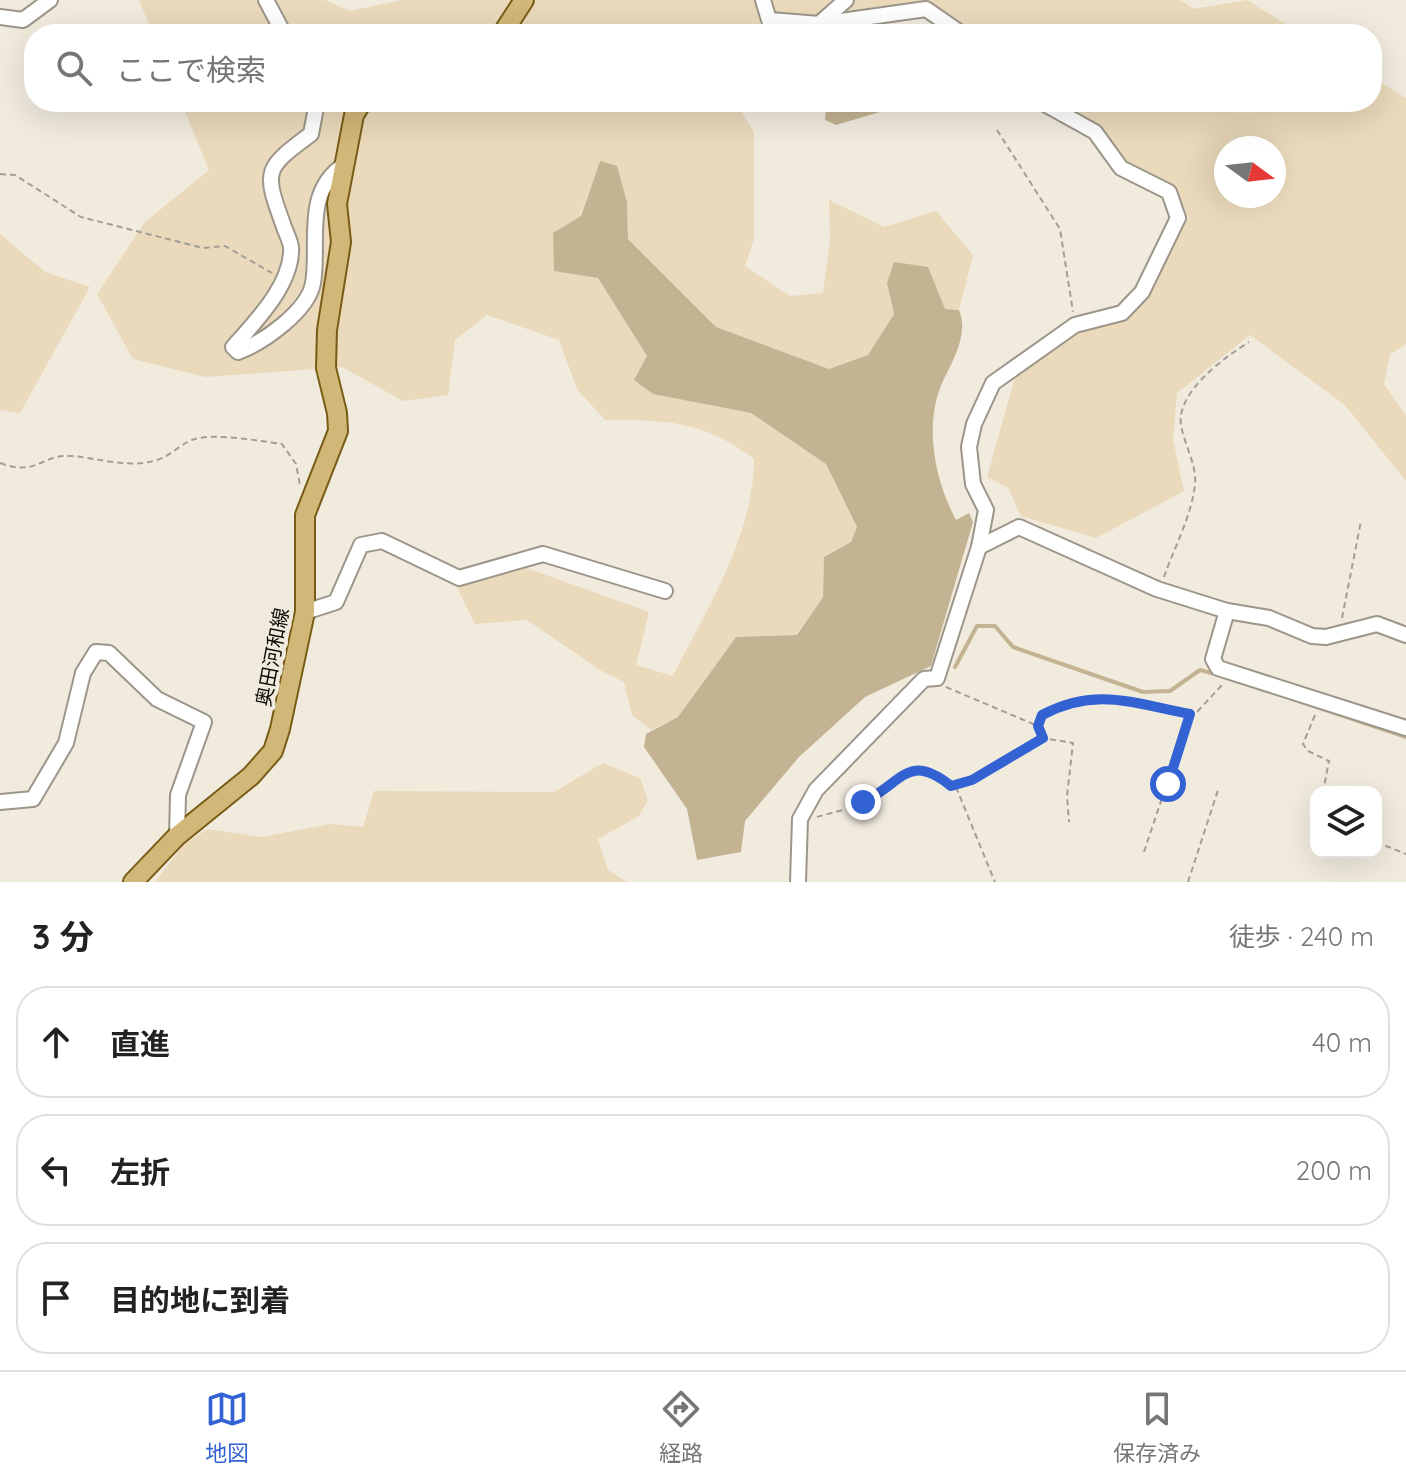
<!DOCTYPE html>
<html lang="ja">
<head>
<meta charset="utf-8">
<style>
  body { margin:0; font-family:Quicksand,"Noto Sans JP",sans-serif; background:#f6f6f6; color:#222 }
  .controls { position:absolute; right:24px; bottom:24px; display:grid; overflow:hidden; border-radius:16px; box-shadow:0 8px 32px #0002 }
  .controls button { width:72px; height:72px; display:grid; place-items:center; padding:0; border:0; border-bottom:2px solid #e0e0e0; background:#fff; color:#222; font:40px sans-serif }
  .compass { position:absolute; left:1214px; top:136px; width:72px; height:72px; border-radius:50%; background:#fff; box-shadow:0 8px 32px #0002; rotate:105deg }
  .stop { position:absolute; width:24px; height:24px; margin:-18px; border:6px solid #3363d3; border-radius:50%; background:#fff }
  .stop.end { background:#3363d3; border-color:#fff; box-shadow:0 2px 8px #0008 }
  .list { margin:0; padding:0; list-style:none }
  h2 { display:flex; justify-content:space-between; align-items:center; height:104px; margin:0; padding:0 32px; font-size:34px }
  h2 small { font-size:26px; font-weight:400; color:#767676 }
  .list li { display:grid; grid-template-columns:52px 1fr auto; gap:24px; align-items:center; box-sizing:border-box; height:112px; margin:0 16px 16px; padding:0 16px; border:2px solid #e0e0e0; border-radius:32px }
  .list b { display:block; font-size:30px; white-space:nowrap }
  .list em { font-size:26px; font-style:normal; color:#767676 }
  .icon { flex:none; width:44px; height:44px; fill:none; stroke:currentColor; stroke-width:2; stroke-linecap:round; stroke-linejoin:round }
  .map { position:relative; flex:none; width:1406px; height:882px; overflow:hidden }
  .search { position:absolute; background:#fff; box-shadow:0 8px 32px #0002; left:24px; right:24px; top:24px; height:88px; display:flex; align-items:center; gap:20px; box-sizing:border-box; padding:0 28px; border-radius:32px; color:#767676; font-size:30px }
  .sheet { height:488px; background:#fff }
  nav { display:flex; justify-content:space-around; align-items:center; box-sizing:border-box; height:112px; border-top:2px solid #e0e0e0; background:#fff; font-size:22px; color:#767676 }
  nav a { display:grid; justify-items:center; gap:4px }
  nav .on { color:#3363d3 }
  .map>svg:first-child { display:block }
</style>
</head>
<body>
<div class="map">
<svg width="1406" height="882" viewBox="0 0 1406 882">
  <rect width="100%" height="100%" fill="#f1ebde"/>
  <g fill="#ead9bb" fill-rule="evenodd">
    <polygon points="139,0 325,0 350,11 403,0 1180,0 1194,9 1247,0 1302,34 980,34 927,0 818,15 762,15 757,34 153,34"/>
    <path d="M1372,77L1406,98V344L1390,355L1384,384L1406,416V481L1345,405L1250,335L1177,393L1173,440L1184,491L1096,538L1021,516L1008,488L987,477L1015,377L1079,332L1127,319L1149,293L1188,218L1177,189L1126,161L1103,129L1054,102H1372ZM1226,148H1274V196H1226Z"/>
    <path d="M181,102H740L739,107L754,132V239L745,266L790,296L823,293L830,241L829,200L884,227L936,211L973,255L959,310L945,309L887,283L894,314L868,355L829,369L716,327L628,239L627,202L600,161L580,216L598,278L647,356L635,380L704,404L751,413L826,464L857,527L851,542L824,557L823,597L796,636L736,637L678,717L651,730L632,715L624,682L603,672L527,620L475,624L457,587L524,567L649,612L636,665L673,676C707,609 754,535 754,459C703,420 666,420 605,420L577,389L559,340L487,315L455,340L448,395L403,401L342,367L205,377L133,359L97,294L145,222L209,170Z"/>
    <polygon points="0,234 45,272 90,287 20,413 0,410"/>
    <polygon points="603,763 640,778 648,800 639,816 598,839 608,870 627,882 155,882 183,845 207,829 261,837 331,824 363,827 374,791 554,792"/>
  </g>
  <g fill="#c4b393">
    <polygon points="837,102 892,102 890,109 836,125 825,120 826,107"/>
    <path d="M600,161L617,166L627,202L628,239L716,327L829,369L868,355L894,314L887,283L894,262L928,267L945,309L959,310C969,334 953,360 943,381C923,424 935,481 956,520L969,513L973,522L931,666L865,697L799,757L745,821L741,852L697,860L687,809L644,747L646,734L678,717L736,637L797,635L823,597L824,557L851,542L857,527L826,464L751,413L653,394L634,380L647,356L598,278L554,271L553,233L581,216Z"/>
  </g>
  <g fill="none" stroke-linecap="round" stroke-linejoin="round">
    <g stroke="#c4b393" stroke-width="4">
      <polyline points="955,667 977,626 995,626 1013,647 1143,692 1170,691 1200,670 1226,677"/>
      <polyline points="1299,701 1406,737"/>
    </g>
    <g stroke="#9c968a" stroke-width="18">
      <g id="minor">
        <polyline points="266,0 284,34"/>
        <polyline points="763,0 769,20 820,24 926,9 962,34"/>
        <polyline points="0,17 23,20 50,0"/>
        <polyline points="820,23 846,0"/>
        <path d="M317,102L311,134C265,168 263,170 283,224C285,231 290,240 291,247C293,284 255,322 233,347L238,352C264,342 308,311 313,283C320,243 302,192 345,164"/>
        <polyline points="979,547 1019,527 1157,589 1227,611 1269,618 1312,636 1326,637 1377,624 1406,635"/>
        <polyline points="1227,611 1213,659 1218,668 1406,728"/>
        <polyline points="305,612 336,602 361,545 382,541 459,578 543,554 665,591"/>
        <polyline points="0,802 33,799 66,743 83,673 96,652 109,653 157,699 204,722 178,795 177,836"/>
        <polyline points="798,882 800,819 816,790 924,679 937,678 979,547 986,510 973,484 969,447 974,424 993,383 1075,325 1122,313 1142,292 1178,218 1169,192 1121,168 1095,132 1041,102"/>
      </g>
    </g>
    <g stroke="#785c16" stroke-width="22">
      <g id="major">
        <polyline points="502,34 524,0"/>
        <polyline points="133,882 177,836 251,776 273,751 280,729 305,612 305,515 338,431 337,413 326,368 327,330 341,242 337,204 354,115 362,102"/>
      </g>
    </g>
    <g stroke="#a39e95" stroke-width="2" stroke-dasharray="6 4" stroke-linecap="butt">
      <polyline points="997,130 1060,229 1073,312"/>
      <polyline points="0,174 15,175 81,217 203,248 225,246 272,273"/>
      <path d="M0,463C37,477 41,454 71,456C99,458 128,469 157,460C171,456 182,442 195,439C217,433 259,441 282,444L296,464L300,485"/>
      <path d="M1164,577C1174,548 1192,515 1195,484C1197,465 1184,444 1181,425C1176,392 1225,357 1249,342"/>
      <polyline points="1342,618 1361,521"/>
      <polyline points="946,687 1038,726 1043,738 1073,743 1067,796 1069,822"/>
      <polyline points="1315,715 1303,744 1308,751 1329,761 1323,792"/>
      <path d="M1038,725C1041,713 1051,711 1061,707C1124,684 1146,720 1196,713L1223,684"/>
      <polyline points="956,787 995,882"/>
      <path d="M817,817C834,812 855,808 871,799C906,779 909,753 951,786L961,784L1043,738"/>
      <polyline points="1376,842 1406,854"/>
      <polyline points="1144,852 1190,714"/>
      <polyline points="1188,882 1218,790"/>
    </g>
    <use href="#minor" stroke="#fff" stroke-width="14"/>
    <use href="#major" stroke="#d1b778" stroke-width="18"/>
  </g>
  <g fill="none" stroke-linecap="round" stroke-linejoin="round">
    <path stroke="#3363d3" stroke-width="10" d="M863,802C902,784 907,751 951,786L972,780L1043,738L1038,726L1042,715C1097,686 1134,704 1190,714L1168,784"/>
  </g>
  <g text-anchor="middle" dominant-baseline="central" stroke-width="8" stroke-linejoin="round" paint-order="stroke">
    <g font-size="20" fill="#0d0b07" stroke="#f1ebde">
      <text transform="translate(272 657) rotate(-79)">奥田河和線</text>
    </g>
  </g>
</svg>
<div class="controls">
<button><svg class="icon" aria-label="layers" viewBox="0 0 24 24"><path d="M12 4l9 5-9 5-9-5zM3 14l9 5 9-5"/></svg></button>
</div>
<svg class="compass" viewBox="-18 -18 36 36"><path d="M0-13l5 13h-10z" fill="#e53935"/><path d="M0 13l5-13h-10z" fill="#767676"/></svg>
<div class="stop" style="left:1168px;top:784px"></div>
<div class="stop end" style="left:863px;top:802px"></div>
<div class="search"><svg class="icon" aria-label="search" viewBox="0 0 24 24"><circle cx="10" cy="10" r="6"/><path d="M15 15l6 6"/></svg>ここで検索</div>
</div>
<section class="sheet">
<h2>3 分<small>徒歩 · 240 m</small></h2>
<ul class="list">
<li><svg class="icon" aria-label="ahead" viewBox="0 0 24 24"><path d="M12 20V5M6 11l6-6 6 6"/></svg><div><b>直進</b></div><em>40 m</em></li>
<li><svg class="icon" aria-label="left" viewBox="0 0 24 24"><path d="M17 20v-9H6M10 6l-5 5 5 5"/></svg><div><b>左折</b></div><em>200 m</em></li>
<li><svg class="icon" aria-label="arrive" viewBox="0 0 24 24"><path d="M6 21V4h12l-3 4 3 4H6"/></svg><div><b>目的地に到着</b></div></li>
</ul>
</section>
<nav>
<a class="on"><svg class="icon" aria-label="map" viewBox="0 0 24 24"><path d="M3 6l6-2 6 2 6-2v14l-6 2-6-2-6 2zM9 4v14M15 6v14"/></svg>地図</a>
<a><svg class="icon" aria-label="directions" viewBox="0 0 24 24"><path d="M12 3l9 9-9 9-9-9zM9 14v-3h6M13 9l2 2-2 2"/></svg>経路</a>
<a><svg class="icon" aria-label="saved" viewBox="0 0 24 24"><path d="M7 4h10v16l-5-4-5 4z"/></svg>保存済み</a>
</nav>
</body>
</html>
